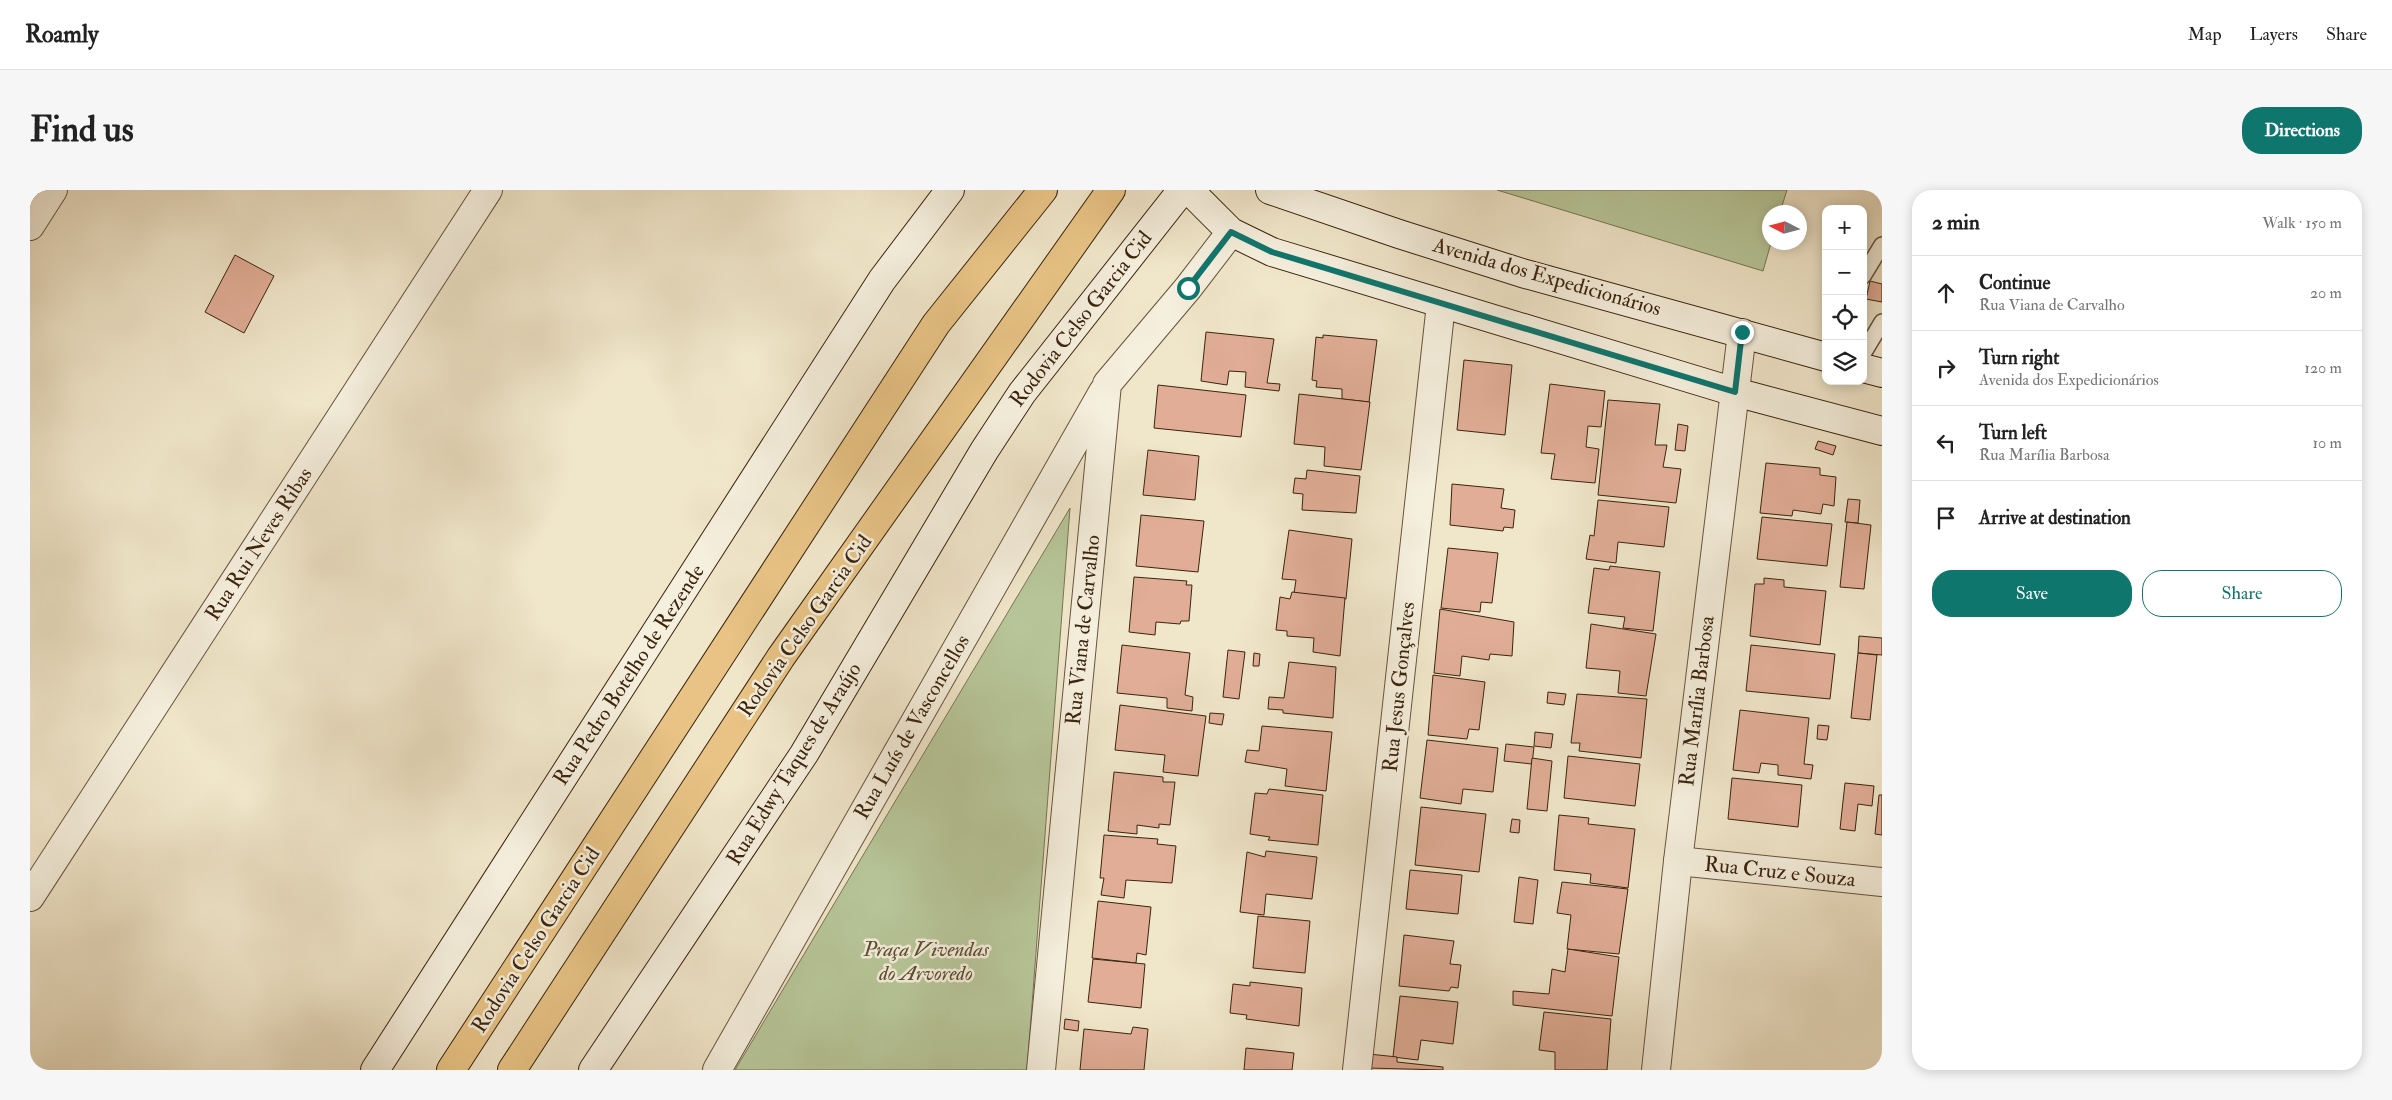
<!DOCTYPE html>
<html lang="en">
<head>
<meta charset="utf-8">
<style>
  body { margin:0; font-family:"IM FELL Double Pica",serif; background:#f6f6f6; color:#222 }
  .controls { position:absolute; right:15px; top:15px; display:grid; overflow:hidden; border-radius:10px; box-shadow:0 2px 12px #0003 }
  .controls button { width:45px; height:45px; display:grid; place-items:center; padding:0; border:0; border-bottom:1px solid #e0e0e0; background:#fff; color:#222; font:25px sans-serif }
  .compass { position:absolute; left:1732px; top:15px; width:45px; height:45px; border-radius:50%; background:#fff; box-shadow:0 2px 12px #0003; rotate:276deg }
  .stop { position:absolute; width:15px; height:15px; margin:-11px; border:4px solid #0f766e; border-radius:50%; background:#fff }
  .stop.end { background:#0f766e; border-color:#fff; box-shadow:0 1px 5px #0008 }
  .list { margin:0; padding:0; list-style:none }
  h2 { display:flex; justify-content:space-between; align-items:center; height:65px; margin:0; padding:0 20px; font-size:21px }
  h2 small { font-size:16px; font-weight:400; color:#767676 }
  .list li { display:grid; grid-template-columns:32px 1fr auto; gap:15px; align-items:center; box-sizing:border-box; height:75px; padding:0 20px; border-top:1px solid #e0e0e0 }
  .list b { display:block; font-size:19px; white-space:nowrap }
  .list p { margin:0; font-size:16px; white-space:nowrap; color:#767676 }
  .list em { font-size:16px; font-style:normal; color:#767676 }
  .actions { display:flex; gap:10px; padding:15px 20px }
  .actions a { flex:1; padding:11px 0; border:1px solid #0f766e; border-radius:20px; text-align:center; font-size:18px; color:#0f766e }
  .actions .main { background:#0f766e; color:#fff }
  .icon { flex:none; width:28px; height:28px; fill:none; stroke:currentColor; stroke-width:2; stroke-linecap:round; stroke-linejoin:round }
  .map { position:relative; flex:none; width:1852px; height:880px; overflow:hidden; border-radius:20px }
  header { display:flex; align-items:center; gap:30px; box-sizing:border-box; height:70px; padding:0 25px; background:#fff; border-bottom:1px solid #e0e0e0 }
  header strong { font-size:24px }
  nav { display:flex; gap:28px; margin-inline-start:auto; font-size:18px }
  .intro { display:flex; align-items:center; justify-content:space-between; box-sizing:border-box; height:120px; padding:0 30px }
  h1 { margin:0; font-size:35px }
  .button { padding:12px 22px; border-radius:20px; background:#0f766e; color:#fff; font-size:18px; font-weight:700 }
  main { display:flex; gap:30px; padding:0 30px }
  aside { flex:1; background:#fff; border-radius:20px; box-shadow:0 2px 12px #0003 }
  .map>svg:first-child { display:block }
</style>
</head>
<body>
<header>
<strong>Roamly</strong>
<nav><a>Map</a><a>Layers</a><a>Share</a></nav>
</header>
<div class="intro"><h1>Find us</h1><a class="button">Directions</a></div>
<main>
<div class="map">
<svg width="1852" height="880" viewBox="0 0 1852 880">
  <rect width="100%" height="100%" fill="#f0e6ca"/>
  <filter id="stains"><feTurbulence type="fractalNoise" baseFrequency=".004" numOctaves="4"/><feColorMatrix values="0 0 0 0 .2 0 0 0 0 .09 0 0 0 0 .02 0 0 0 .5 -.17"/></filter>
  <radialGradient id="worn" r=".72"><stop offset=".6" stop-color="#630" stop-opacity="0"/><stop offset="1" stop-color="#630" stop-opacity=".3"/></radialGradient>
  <g fill="#b7c699" stroke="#797554">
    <polygon points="1467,0 1757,0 1750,22 1740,22 1740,52 1741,53 1733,81"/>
    <polygon points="1040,318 997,880 705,880"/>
  </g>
  <g fill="#e1ad97" stroke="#3b240e">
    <polygon points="205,65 244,86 214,143 175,122"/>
    <polygon points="1840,91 1852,94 1852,112 1836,109"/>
    <polygon points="1176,142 1244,149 1237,193 1250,194 1249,201 1215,197 1216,182 1199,181 1197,195 1171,191"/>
    <polygon points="1293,145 1347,150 1339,212 1312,209 1312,199 1286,197 1287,191 1282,190 1286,147 1293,148"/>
    <polygon points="1434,170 1482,175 1475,245 1427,240"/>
    <polygon points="1520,194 1575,201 1571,237 1558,236 1556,257 1569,259 1565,293 1521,289 1525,264 1511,263"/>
    <polygon points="1128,195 1216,205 1211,247 1124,238"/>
    <polygon points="1269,204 1340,212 1331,280 1294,276 1295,257 1264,254"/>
    <polygon points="1578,210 1630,214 1625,255 1637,255 1633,277 1651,279 1646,313 1568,305"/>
    <polygon points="1648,234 1658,236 1655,261 1645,260"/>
    <polygon points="1788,251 1806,256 1803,265 1785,259"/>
    <polygon points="1118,260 1169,266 1165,310 1113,305"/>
    <polygon points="1736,273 1790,278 1790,285 1806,287 1804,316 1793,314 1791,324 1763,320 1762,326 1730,323"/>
    <polygon points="1277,280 1330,286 1326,323 1272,320 1273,304 1263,303 1265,288 1276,289"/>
    <polygon points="1422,294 1474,299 1471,318 1485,320 1483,338 1474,337 1473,341 1420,335"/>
    <polygon points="1818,309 1830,310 1828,333 1815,332"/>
    <polygon points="1568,310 1639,317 1634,357 1588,352 1586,373 1556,369 1560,345 1564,346"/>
    <polygon points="1111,325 1174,331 1168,382 1106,376"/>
    <polygon points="1732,327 1802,334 1797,376 1727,369"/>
    <polygon points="1817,332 1841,335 1834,399 1810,397"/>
    <polygon points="1259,340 1322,349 1316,409 1264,403 1266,390 1252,389"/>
    <polygon points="1418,358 1468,363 1462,413 1451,412 1450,422 1411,418"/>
    <polygon points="1580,376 1630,382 1623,441 1593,438 1595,427 1558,423 1564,378 1579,380"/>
    <polygon points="1104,387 1157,391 1156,395 1162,395 1159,431 1151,431 1150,434 1126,432 1125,445 1099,442"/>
    <polygon points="1734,388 1754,390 1754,397 1796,401 1790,455 1720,446 1725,394 1734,394"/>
    <polygon points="1262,402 1315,408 1310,466 1283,462 1284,448 1257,446 1257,441 1246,440 1250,407 1260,409"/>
    <polygon points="1410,419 1484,432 1482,466 1460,464 1459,470 1432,466 1430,486 1404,483"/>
    <polygon points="1561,434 1626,444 1616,506 1588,503 1590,481 1556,478"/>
    <polygon points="1829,446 1852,448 1852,465 1828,463"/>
    <polygon points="1092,455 1160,463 1155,505 1163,507 1162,521 1137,518 1137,508 1087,503"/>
    <polygon points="1721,455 1805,464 1800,509 1716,501"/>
    <polygon points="1198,460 1215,462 1209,509 1193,507"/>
    <polygon points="1224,463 1230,464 1229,476 1223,476"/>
    <polygon points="1828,463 1847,465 1840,530 1821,528"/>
    <polygon points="1259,472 1306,477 1303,528 1253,523 1253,520 1238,519 1239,507 1254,508"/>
    <polygon points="1403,485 1455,492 1449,540 1439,539 1437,549 1398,545"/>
    <polygon points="1518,502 1536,504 1534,515 1517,513"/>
    <polygon points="1547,504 1617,509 1611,568 1549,561 1550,553 1541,553"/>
    <polygon points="1090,515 1176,526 1168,586 1133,582 1135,565 1085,560"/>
    <polygon points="1710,520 1779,528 1774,574 1783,575 1781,589 1748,585 1748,575 1731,573 1729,583 1703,580"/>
    <polygon points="1180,523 1194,524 1192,535 1179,533"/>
    <polygon points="1788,535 1799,536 1797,550 1787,549"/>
    <polygon points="1232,536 1302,542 1296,601 1255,596 1257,579 1215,572 1217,560 1229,561"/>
    <polygon points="1505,542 1523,544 1521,558 1504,556"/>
    <polygon points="1397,550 1468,558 1463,602 1433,599 1431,614 1390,608"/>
    <polygon points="1476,554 1504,557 1502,574 1474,571"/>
    <polygon points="1538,566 1610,574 1605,616 1534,608"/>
    <polygon points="1502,568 1522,571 1517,621 1497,619"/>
    <polygon points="1084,582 1133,587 1133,592 1145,592 1140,635 1129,634 1129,638 1107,635 1107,644 1078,641"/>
    <polygon points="1702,588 1772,595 1768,637 1698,629"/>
    <polygon points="1815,593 1844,596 1842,616 1828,614 1825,641 1810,639"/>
    <polygon points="1239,599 1293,605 1288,655 1238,650 1240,647 1220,644 1225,603 1237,604"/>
    <polygon points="1849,605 1852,605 1852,645 1845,644"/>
    <polygon points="1391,617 1456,624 1449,682 1385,675"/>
    <polygon points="1529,625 1559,628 1558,634 1605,639 1598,698 1560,693 1561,684 1524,680"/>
    <polygon points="1482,629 1490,630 1489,643 1480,642"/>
    <polygon points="1074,645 1128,649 1127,654 1146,656 1142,693 1096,690 1094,708 1071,705 1074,688 1070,688"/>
    <polygon points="1236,661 1287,667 1282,709 1236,704 1234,725 1210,722 1217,662 1235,667"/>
    <polygon points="1380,680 1432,685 1428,724 1376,719"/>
    <polygon points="1489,687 1508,690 1503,734 1484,732"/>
    <polygon points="1532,692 1598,699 1589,764 1537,759 1541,725 1527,723"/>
    <polygon points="1068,711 1121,717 1116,765 1107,763 1106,773 1062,768"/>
    <polygon points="1228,726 1280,731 1275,783 1223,778"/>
    <polygon points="1374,745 1424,751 1420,774 1431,775 1428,798 1421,797 1419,801 1369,796"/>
    <polygon points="1538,759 1589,767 1582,826 1483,815 1483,801 1519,804 1522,779 1535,782"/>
    <polygon points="1063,769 1115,774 1111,818 1058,812"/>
    <polygon points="1220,792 1272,798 1269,836 1216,829 1217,825 1200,823 1203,794 1220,796"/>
    <polygon points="1370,806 1428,812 1423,854 1391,850 1388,870 1363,867"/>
    <polygon points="1514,822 1581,829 1577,880 1525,880 1525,862 1509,860"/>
    <polygon points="1035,829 1049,831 1048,841 1034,839"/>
    <polygon points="1103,837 1118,839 1114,880 1050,880 1054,839 1101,844"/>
    <polygon points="1216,858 1264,863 1262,880 1214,880"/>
    <polygon points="1339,864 1367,867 1367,872 1413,877 1413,880 1338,878"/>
  </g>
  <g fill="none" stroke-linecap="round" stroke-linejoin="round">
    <g stroke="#68543d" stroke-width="18">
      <g id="lane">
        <polyline points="1833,86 1852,55"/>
        <polyline points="1833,164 1852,132"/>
      </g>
    </g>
    <g stroke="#68543d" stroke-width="30">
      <g id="street">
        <polyline points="0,36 23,0"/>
        <polyline points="1648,671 1852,692"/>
        <polyline points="0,707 458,0"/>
        <polyline points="687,880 1073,202"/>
        <polyline points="1011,880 1077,194 1158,98 1201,42"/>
        <polyline points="1327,880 1411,114"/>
        <polyline points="1626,880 1648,671 1712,143"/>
      </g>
    </g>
    <g stroke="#3b240e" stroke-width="30">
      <g id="secondary">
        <polyline points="1159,0 1201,42 1242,62 1705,202 1852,241"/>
        <polyline points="1240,0 1369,44 1492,83 1796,167"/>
        <polyline points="1833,178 1852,183"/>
        <polyline points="345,880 852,90 920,0"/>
        <polyline points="563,880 774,564 954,261 992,203 1152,0"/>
      </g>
    </g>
    <g stroke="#3b240e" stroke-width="30">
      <g id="highway">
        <polyline points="421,880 906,134 1013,0"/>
        <polyline points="482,880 751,467 1081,0"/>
      </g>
    </g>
    <use href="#lane" stroke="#f5efdd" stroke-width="15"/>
    <use href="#street" stroke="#f5efdd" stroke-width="28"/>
    <use href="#secondary" stroke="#f5efdd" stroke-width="28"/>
    <use href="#highway" stroke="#e8c385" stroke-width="28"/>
  </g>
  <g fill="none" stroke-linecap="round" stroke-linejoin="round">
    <polyline stroke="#0f766e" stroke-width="6" points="1158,98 1201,42 1242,62 1705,202 1712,142"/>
  </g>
  <g text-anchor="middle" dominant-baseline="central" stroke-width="5" stroke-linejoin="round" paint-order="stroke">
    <g font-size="21" fill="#3b240e" stroke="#f5efdd">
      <text transform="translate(1517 87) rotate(16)">Avenida dos Expedicionários</text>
      <text transform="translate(1051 129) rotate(-52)">Rodovia Celso Garcia Cid</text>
      <text transform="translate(229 354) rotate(-57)">Rua Rui Neves Ribas</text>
      <text transform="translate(775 436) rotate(-55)">Rodovia Celso Garcia Cid</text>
      <text transform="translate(1053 440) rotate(-84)">Rua Viana de Carvalho</text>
      <text transform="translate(599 485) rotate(-57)">Rua Pedro Botelho de Rezende</text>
      <text transform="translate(1369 497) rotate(-84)">Rua Jesus Gonçalves</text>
      <text transform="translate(1667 511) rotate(-83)">Rua Marília Barbosa</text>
      <text transform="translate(882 537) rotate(-60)">Rua Luís de Vasconcellos</text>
      <text transform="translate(764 574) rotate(-58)">Rua Edwy Taques de Araújo</text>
      <text transform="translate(1750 682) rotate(6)">Rua Cruz e Souza</text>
      <text transform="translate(506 750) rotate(-57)">Rodovia Celso Garcia Cid</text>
    </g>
    <g font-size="21" font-style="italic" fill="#5a4c31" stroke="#f5efdd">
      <text x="896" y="759">Praça Vivendas<tspan x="896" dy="24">do Arvoredo</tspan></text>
    </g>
  </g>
  <rect width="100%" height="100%" filter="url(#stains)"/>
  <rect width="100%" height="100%" fill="url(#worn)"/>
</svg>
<div class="controls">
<button>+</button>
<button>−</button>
<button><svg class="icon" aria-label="locate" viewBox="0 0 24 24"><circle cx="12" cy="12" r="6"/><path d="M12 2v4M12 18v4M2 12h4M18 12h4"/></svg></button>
<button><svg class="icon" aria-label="layers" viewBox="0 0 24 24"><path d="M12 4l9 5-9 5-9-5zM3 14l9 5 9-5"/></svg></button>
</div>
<svg class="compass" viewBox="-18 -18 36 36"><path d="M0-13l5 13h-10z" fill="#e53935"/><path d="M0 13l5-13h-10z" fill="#767676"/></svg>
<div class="stop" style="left:1158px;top:98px"></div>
<div class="stop end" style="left:1712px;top:142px"></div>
</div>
<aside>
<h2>2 min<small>Walk · 150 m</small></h2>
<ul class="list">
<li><svg class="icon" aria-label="ahead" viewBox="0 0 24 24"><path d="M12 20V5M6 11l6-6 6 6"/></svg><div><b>Continue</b><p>Rua Viana de Carvalho</p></div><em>20 m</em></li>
<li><svg class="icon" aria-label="right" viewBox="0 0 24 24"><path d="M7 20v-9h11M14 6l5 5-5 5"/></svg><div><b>Turn right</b><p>Avenida dos Expedicionários</p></div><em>120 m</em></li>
<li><svg class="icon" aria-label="left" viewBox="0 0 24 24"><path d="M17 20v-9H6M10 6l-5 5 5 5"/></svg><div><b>Turn left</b><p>Rua Marília Barbosa</p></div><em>10 m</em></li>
<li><svg class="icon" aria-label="arrive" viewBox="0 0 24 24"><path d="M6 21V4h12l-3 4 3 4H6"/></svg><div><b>Arrive at destination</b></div></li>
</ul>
<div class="actions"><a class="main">Save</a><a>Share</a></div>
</aside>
</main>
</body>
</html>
